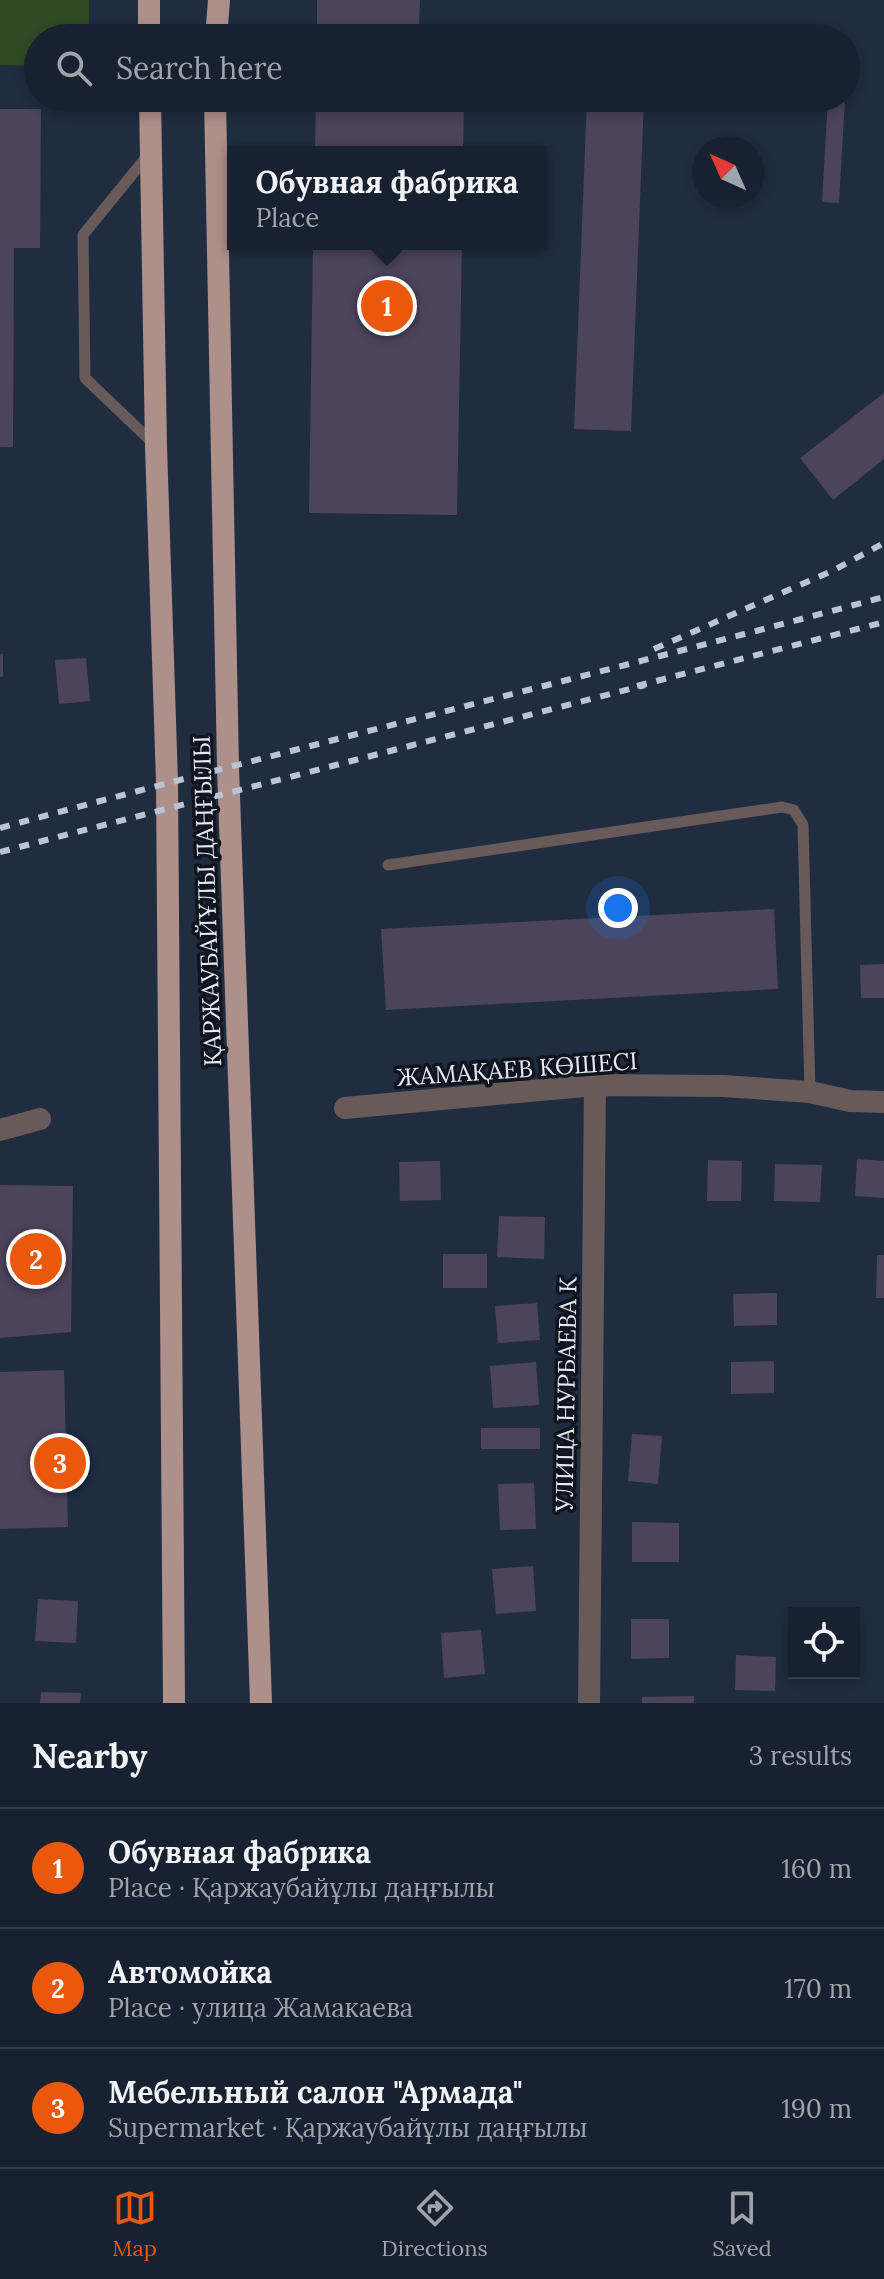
<!DOCTYPE html>
<html lang="en">
<head>
<meta charset="utf-8">
<style>
  body { margin:0; font-family:Lora,serif; background:#212938; color:#f1f3f6 }
  .controls { position:absolute; right:24px; bottom:24px; display:grid; overflow:hidden; border-radius:0px; box-shadow:0 4px 12px #0003 }
  .controls button { width:72px; height:72px; display:grid; place-items:center; padding:0; border:0; border-bottom:2px solid #363e4c; background:#182130; color:#f1f3f6; font:40px sans-serif }
  .compass { position:absolute; left:692px; top:136px; width:72px; height:72px; border-radius:50%; background:#182130; box-shadow:0 4px 12px #0003; rotate:315deg }
  .you { position:absolute; left:618px; top:908px; width:28px; height:28px; margin:-20px; border:6px solid #fff; border-radius:50%; background:#1a73e8; box-shadow:0 0 0 12px #1a73e833 }
  .badge { display:grid; place-items:center; width:52px; height:52px; border-radius:50%; background:#ea580c; color:#fff; font-size:26px; font-weight:700 }
  .pin { position:absolute; translate:-50% -50%; border:4px solid #fff; box-shadow:0 2px 8px #0006 }
  .popup { position:absolute; left:227px; top:146px; width:320px; height:104px; box-sizing:border-box; display:grid; place-content:center; border-radius:0px; background:#182130; filter:drop-shadow(0 2px 6px #0005); font-size:26px; white-space:nowrap; color:#9fa3ab }
  .popup b { font-size:30px; color:#f1f3f6 }
  .popup::after { content:''; position:absolute; left:50%; top:100%; margin-left:-16px; border:16px solid transparent; border-top-color:#182130 }
  .list { margin:0; padding:0; list-style:none }
  h2 { display:flex; justify-content:space-between; align-items:center; height:104px; margin:0; padding:0 32px; font-size:34px }
  h2 small { font-size:26px; font-weight:400; color:#9fa3ab }
  .list li { display:grid; grid-template-columns:52px 1fr auto; gap:24px; align-items:center; box-sizing:border-box; height:120px; padding:0 32px; border-top:2px solid #363e4c }
  .list b { display:block; font-size:30px; white-space:nowrap }
  .list p { margin:0; font-size:26px; white-space:nowrap; color:#9fa3ab }
  .list em { font-size:26px; font-style:normal; color:#9fa3ab }
  .icon { flex:none; width:44px; height:44px; fill:none; stroke:currentColor; stroke-width:2; stroke-linecap:round; stroke-linejoin:round }
  .map { position:relative; flex:none; width:884px; height:1703px; overflow:hidden }
  .search { position:absolute; background:#182130; box-shadow:0 4px 12px #0003; left:24px; right:24px; top:24px; height:88px; display:flex; align-items:center; gap:20px; box-sizing:border-box; padding:0 28px; border-radius:44px; color:#9fa3ab; font-size:30px }
  .sheet { height:464px; background:#182130 }
  nav { display:flex; justify-content:space-around; align-items:center; box-sizing:border-box; height:112px; border-top:2px solid #363e4c; background:#182130; font-size:22px; color:#9fa3ab }
  nav a { display:grid; justify-items:center; gap:4px }
  nav .on { color:#ea580c }
  .map>svg:first-child { display:block }
</style>
</head>
<body>
<div class="map">
<svg width="884" height="1703" viewBox="0 0 884 1703">
  <rect width="100%" height="100%" fill="#202c40"/>
  <polygon fill="#304a25" points="0,0 89,0 89,38 38,38 38,66 0,65"/>
  <g fill="#4c445b">
    <polygon points="317,0 420,0 419,25 465,25 465,38 317,38"/>
    <polygon points="316,98 464,98 463,152 315,152"/>
    <polygon points="587,98 644,98 631,431 574,429"/>
    <polygon points="828,98 845,98 839,203 822,202"/>
    <polygon points="0,109 41,109 40,248 14,248 13,447 0,447"/>
    <polygon points="313,244 462,244 457,515 309,513"/>
    <polygon points="884,393 884,459 833,500 800,458"/>
    <rect x="0" y="654" width="3" height="23"/>
    <polygon points="86,658 90,701 59,704 55,660"/>
    <polygon points="774,909 778,989 386,1010 381,929"/>
    <polygon points="884,964 884,998 861,998 860,965"/>
    <polygon points="857,1159 884,1161 884,1198 855,1196"/>
    <polygon points="708,1160 742,1161 741,1201 707,1201"/>
    <polygon points="440,1161 441,1200 400,1201 399,1162"/>
    <polygon points="775,1164 822,1165 820,1202 774,1201"/>
    <polygon points="0,1185 73,1186 71,1332 0,1338"/>
    <polygon points="499,1216 545,1217 544,1259 497,1257"/>
    <rect x="443" y="1254" width="44" height="34"/>
    <polygon points="877,1255 884,1255 884,1298 876,1298"/>
    <polygon points="777,1293 777,1325 734,1326 733,1294"/>
    <polygon points="537,1303 540,1340 498,1343 495,1306"/>
    <polygon points="774,1361 774,1393 731,1394 731,1362"/>
    <polygon points="536,1362 539,1405 493,1408 490,1366"/>
    <polygon points="64,1370 68,1527 0,1529 0,1372"/>
    <rect x="481" y="1428" width="59" height="21"/>
    <polygon points="632,1434 662,1436 658,1484 628,1481"/>
    <polygon points="534,1483 536,1529 500,1530 498,1484"/>
    <polygon points="632,1522 679,1523 679,1562 632,1562"/>
    <polygon points="533,1566 536,1611 496,1614 492,1569"/>
    <polygon points="38,1599 78,1601 76,1643 35,1641"/>
    <polygon points="631,1619 669,1619 669,1658 631,1659"/>
    <polygon points="481,1630 485,1674 444,1678 441,1633"/>
    <polygon points="736,1655 776,1657 775,1691 735,1690"/>
    <polygon points="41,1692 81,1693 80,1703 40,1703"/>
    <polygon points="694,1696 694,1703 642,1703 642,1697"/>
  </g>
  <g fill="none" stroke-linecap="round" stroke-linejoin="round">
    <g stroke="#675a58" stroke-width="11">
      <polyline points="148,155 83,235 85,378 155,445"/>
      <polyline points="388,865 782,807 794,810 803,825 810,1092"/>
    </g>
    <g stroke="#675a58" stroke-width="22">
      <polyline points="345,1108 595,1085 723,1086 810,1092 850,1101 884,1102"/>
      <polyline points="0,1130 40,1119"/>
      <polyline points="589,1703 595,1085"/>
    </g>
    <g stroke="#ae908a" stroke-width="22">
      <polyline points="149,0 149,38"/>
      <polyline points="216,38 219,0"/>
      <polyline points="150,98 156,446 167,782 174,1703"/>
      <polyline points="215,98 228,767 261,1703"/>
    </g>
    <g stroke="#bbc4d2" stroke-width="6" stroke-dasharray="10 10" stroke-linecap="butt">
      <polyline points="654,649 834,570 884,543"/>
      <polyline points="637,686 884,622"/>
      <path d="M0,828C294,748 590,676 884,597"/>
      <polyline points="0,852 645,685"/>
    </g>
  </g>
  <g text-anchor="middle" dominant-baseline="central" stroke-width="7" stroke-linejoin="round" paint-order="stroke">
    <g font-size="24" fill="#e2eaf7" stroke="#0f141d">
      <text transform="translate(207 901) rotate(-92)">ҚАРЖАУБАЙҰЛЫ ДАҢҒЫЛЫ</text>
      <text transform="translate(517 1069) rotate(-4)">ЖАМАҚАЕВ КӨШЕСІ</text>
      <text transform="translate(566 1394) rotate(-89)">УЛИЦА НУРБАЕВА К</text>
    </g>
  </g>
</svg>
<div class="controls">
<button><svg class="icon" aria-label="locate" viewBox="0 0 24 24"><circle cx="12" cy="12" r="6"/><path d="M12 2v4M12 18v4M2 12h4M18 12h4"/></svg></button>
</div>
<svg class="compass" viewBox="-18 -18 36 36"><path d="M0-13l5 13h-10z" fill="#e53935"/><path d="M0 13l5-13h-10z" fill="#9fa3ab"/></svg>
<div class="you"></div>
<div class="pin badge" style="left:387px;top:306px">1</div>
<div class="popup"><b>Обувная фабрика</b>Place</div>
<div class="pin badge" style="left:36px;top:1259px">2</div>
<div class="pin badge" style="left:60px;top:1463px">3</div>
<div class="search"><svg class="icon" aria-label="search" viewBox="0 0 24 24"><circle cx="10" cy="10" r="6"/><path d="M15 15l6 6"/></svg>Search here</div>
</div>
<section class="sheet">
<h2>Nearby<small>3 results</small></h2>
<ul class="list">
<li><span class="badge">1</span><div><b>Обувная фабрика</b><p>Place · Қаржаубайұлы даңғылы</p></div><em>160 m</em></li>
<li><span class="badge">2</span><div><b>Автомойка</b><p>Place · улица Жамакаева</p></div><em>170 m</em></li>
<li><span class="badge">3</span><div><b>Мебельный салон &quot;Армада&quot;</b><p>Supermarket · Қаржаубайұлы даңғылы</p></div><em>190 m</em></li>
</ul>
</section>
<nav>
<a class="on"><svg class="icon" aria-label="map" viewBox="0 0 24 24"><path d="M3 6l6-2 6 2 6-2v14l-6 2-6-2-6 2zM9 4v14M15 6v14"/></svg>Map</a>
<a><svg class="icon" aria-label="directions" viewBox="0 0 24 24"><path d="M12 3l9 9-9 9-9-9zM9 14v-3h6M13 9l2 2-2 2"/></svg>Directions</a>
<a><svg class="icon" aria-label="saved" viewBox="0 0 24 24"><path d="M7 4h10v16l-5-4-5 4z"/></svg>Saved</a>
</nav>
</body>
</html>
